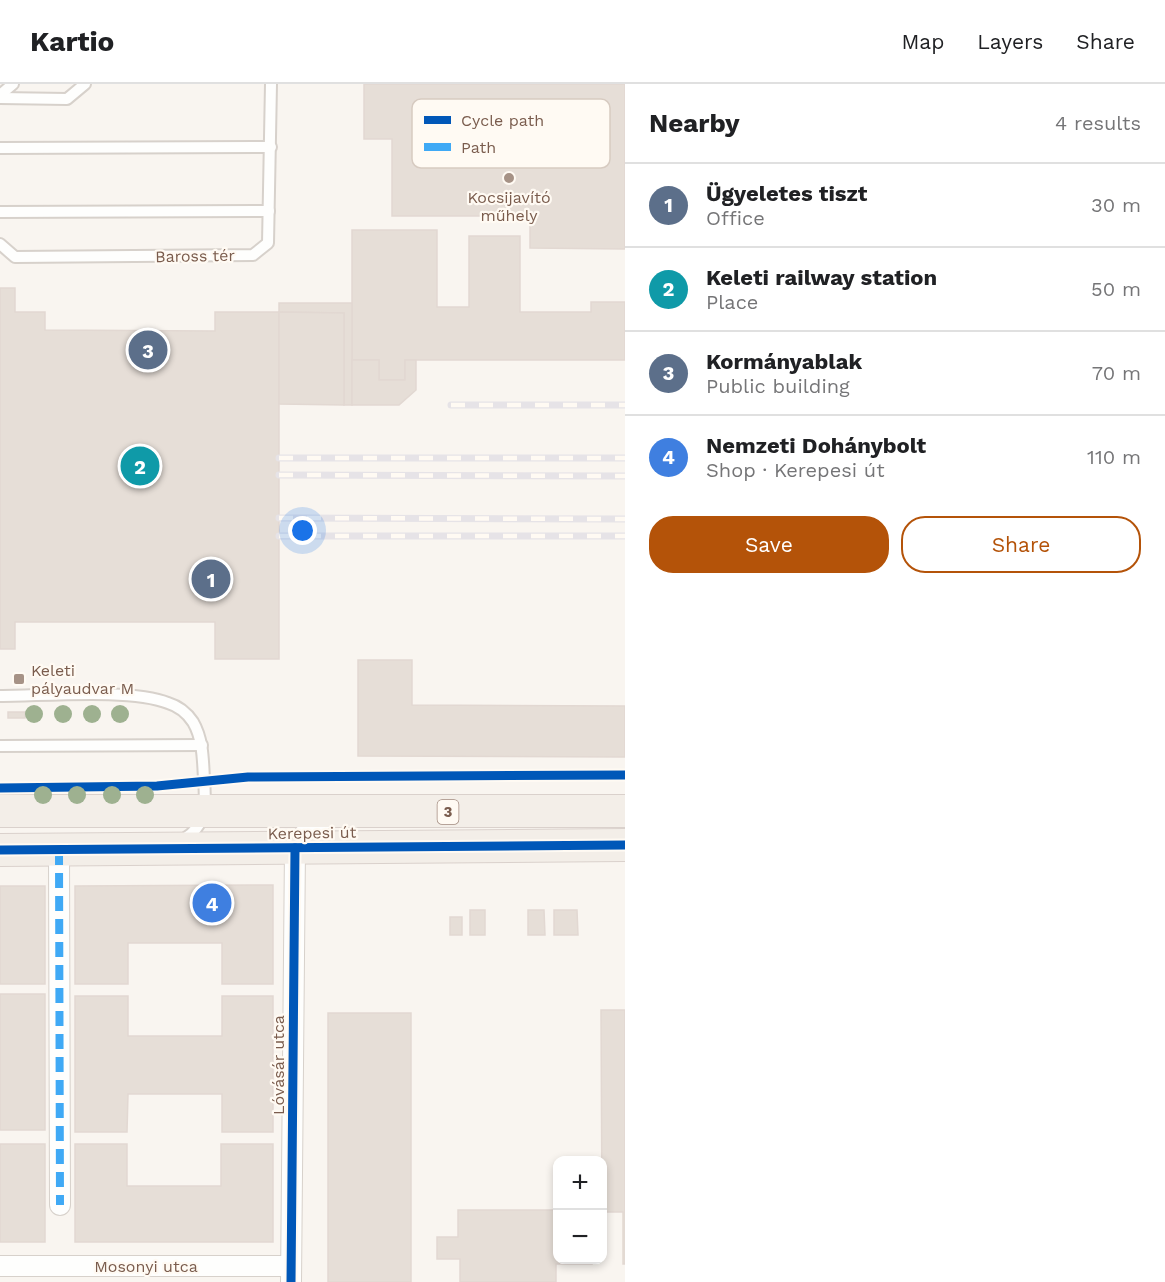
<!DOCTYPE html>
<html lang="en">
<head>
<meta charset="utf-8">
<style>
  body { margin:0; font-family:"Work Sans",sans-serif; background:#f6f6f6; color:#202124 }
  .controls { position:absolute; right:18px; bottom:18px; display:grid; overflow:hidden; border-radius:12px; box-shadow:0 3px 9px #0003 }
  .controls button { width:54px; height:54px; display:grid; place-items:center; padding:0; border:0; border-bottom:2px solid #e0e0e0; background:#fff; color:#202124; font:30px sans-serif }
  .you { position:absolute; left:303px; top:447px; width:21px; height:21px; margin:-15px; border:4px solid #fff; border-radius:50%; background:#1a73e8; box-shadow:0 0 0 9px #1a73e833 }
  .badge { display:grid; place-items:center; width:39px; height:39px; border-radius:50%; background:#b45309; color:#fff; font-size:20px; font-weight:700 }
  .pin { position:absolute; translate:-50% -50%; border:3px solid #fff; box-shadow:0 2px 6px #0006 }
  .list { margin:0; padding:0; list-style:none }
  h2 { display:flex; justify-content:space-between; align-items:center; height:78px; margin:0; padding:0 24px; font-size:26px }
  h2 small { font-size:20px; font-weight:400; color:#757577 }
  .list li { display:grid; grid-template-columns:39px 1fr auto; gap:18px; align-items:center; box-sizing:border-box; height:84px; padding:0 24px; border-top:2px solid #e0e0e0 }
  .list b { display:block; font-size:22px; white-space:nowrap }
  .list p { margin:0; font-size:20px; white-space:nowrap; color:#757577 }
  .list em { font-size:20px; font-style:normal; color:#757577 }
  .actions { display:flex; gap:12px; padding:18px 24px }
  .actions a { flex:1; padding:14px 0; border:2px solid #b45309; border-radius:24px; text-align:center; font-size:21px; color:#b45309 }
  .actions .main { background:#b45309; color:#fff }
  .map { position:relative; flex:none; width:625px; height:1198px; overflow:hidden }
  header { display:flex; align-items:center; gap:36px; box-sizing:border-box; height:84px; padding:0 30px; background:#fff; border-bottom:2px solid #e0e0e0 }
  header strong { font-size:28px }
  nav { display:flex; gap:33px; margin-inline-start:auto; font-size:21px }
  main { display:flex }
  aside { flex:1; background:#fff }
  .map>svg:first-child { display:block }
</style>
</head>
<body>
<header>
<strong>Kartio</strong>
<nav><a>Map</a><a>Layers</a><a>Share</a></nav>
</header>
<main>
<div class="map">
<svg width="625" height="1198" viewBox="0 0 625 1198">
  <rect width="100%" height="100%" fill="#f9f5f0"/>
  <g fill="#e6ded7" stroke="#e2d8d2" stroke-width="1.5">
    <polygon points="364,0 625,0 625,165 530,164 530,132 392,132 392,55 364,55"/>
    <polygon points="352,146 437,146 437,223 469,223 469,152 520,152 520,228 591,228 591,218 625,218 625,276 405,276 405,296 379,296 379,276 352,276"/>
    <polygon points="0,204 15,204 15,228 45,228 45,246 215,247 215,228 279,228 279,575 215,575 215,538 15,538 15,565 0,565"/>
    <polygon points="279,219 352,219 352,321 344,321 344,229 279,228"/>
    <polygon points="279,228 344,229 344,321 279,320"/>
    <polygon points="352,276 379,276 379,296 405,296 405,276 416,276 416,306 399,321 352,321"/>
    <polygon points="358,576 412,576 412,621 625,622 625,673 358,672"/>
    <rect x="8" y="628" width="17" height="6"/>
    <polygon points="273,801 273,900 222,900 222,859 128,859 128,900 75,900 75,802"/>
    <rect x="0" y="802" width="45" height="98"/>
    <rect x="470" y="826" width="15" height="25"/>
    <polygon points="528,826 544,826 545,851 528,851"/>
    <polygon points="554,826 577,826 578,851 554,851"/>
    <rect x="450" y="833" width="12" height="18"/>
    <rect x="0" y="910" width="45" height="136"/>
    <polygon points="75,912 128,912 128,952 222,952 222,912 273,912 273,1048 222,1048 222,1010 128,1010 127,1048 75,1048"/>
    <polygon points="601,926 625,926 625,1180 623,1180 623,1128 602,1128"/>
    <rect x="328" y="929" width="83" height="269"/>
    <rect x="0" y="1060" width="45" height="98"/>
    <polygon points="75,1060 127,1060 127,1102 221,1102 221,1060 273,1060 273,1158 75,1158"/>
    <polygon points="458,1126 558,1126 558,1176 592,1176 592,1180 556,1180 556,1198 460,1198 460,1175 437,1175 437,1153 458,1153"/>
  </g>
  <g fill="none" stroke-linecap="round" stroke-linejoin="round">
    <g stroke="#d7d1cb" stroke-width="14">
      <g id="lane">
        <polyline points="0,11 13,0"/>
        <polyline points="0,14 67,15 85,0"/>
        <polyline points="0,64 271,63"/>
        <polyline points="0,128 269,127"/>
        <polyline points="0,160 15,173 253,171 268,159 271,0"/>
        <path d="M0,612C43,612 132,604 168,619C178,622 187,629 193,638C203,655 203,676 204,696C206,721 207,741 184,755"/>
        <polyline points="0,662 202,661"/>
      </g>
    </g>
    <g stroke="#d7d1cb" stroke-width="22">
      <g id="street">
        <polyline points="59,766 60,1121"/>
        <polyline points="0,1182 291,1182"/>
        <polyline points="291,1198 295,764 309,744 333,730"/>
      </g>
    </g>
    <g stroke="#dad1cc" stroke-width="34">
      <g id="primary">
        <polyline points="0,727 625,727"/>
        <polyline points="0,766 625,761"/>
      </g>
    </g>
    <use href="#lane" stroke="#fefefd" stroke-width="10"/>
    <use href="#street" stroke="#fefefd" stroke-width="20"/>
    <use href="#primary" stroke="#f3eee8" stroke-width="32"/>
    <g stroke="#e6e3e7" stroke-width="7">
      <g id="rail">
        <polyline points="451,321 625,321"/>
        <polyline points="279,374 625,374"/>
        <polyline points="279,391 625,392"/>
        <polyline points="279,434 625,435"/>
        <polyline points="279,452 625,452"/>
      </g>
    </g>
    <use href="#rail" stroke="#fffaf3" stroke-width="4.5" stroke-dasharray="14" stroke-linecap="butt"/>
    <polyline stroke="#3fa9f5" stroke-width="8" stroke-dasharray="15 8" stroke-linecap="butt" points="59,766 60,1121"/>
    <g stroke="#fffaf3" stroke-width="13">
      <g id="cycleway">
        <polyline points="0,704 157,702 248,693 625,691"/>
        <polyline points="0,766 625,761"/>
        <polyline points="291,1198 295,764"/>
      </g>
    </g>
    <use href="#cycleway" stroke="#0057b8" stroke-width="9"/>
  </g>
  <g fill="#9eb190">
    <circle cx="34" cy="630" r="9"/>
    <circle cx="63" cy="630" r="9"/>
    <circle cx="92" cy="630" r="9"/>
    <circle cx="120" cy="630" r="9"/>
    <circle cx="43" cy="711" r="9"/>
    <circle cx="77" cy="711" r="9"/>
    <circle cx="112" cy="711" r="9"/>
    <circle cx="145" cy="711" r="9"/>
  </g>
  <g fill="#a69286" stroke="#fffaf3" stroke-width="2">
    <circle cx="509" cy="94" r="6"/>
    <rect x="13" y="589" width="12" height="12" rx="3"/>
  </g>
  <g text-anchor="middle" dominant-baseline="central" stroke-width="4.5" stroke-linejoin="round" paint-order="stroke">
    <rect fill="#fffaf3" stroke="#a28b7f" stroke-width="1.5" x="437.5" y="716" width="21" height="24" rx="4.5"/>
    <g font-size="15" font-weight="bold" fill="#7a5c4d">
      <text x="448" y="728">3</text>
    </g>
    <g font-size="16" fill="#7a5c4d" stroke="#fffaf3">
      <text x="509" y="113">Kocsijavító<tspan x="509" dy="18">műhely</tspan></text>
      <text x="31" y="586" text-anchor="start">Keleti<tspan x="31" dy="18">pályaudvar M</tspan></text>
    </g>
    <g font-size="16" fill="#7a5c4d" stroke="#fffaf3">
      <text transform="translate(195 172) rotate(-1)">Baross tér</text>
      <text transform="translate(312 749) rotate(-1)">Kerepesi út</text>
      <text transform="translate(278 981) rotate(-90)">Lóvásár utca</text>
      <text x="146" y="1182">Mosonyi utca</text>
    </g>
  </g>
  <rect x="412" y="15" width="198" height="69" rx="9" fill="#fffaf3" stroke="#d7cbc1" stroke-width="1.5"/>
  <rect x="424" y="32" width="27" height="8" fill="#0057b8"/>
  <rect x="424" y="59" width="27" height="8" fill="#3fa9f5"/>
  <g font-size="16" fill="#7a5c4d">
    <text x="461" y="42">Cycle path</text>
    <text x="461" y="69">Path</text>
  </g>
</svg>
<div class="controls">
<button>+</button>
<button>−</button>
</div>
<div class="you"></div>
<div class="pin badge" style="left:211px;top:495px;background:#5c6f8a">1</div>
<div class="pin badge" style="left:140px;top:382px;background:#0f9aa8">2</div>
<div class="pin badge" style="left:148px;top:266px;background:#5c6f8a">3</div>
<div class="pin badge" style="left:212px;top:819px;background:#3f7fe0">4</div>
</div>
<aside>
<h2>Nearby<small>4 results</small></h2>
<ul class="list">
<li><span class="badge" style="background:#5c6f8a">1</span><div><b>Ügyeletes tiszt</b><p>Office</p></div><em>30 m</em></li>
<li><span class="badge" style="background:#0f9aa8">2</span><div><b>Keleti railway station</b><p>Place</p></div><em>50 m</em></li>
<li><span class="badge" style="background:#5c6f8a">3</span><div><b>Kormányablak</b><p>Public building</p></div><em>70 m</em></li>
<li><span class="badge" style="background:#3f7fe0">4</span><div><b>Nemzeti Dohánybolt</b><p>Shop · Kerepesi út</p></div><em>110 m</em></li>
</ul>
<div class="actions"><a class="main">Save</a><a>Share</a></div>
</aside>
</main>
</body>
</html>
